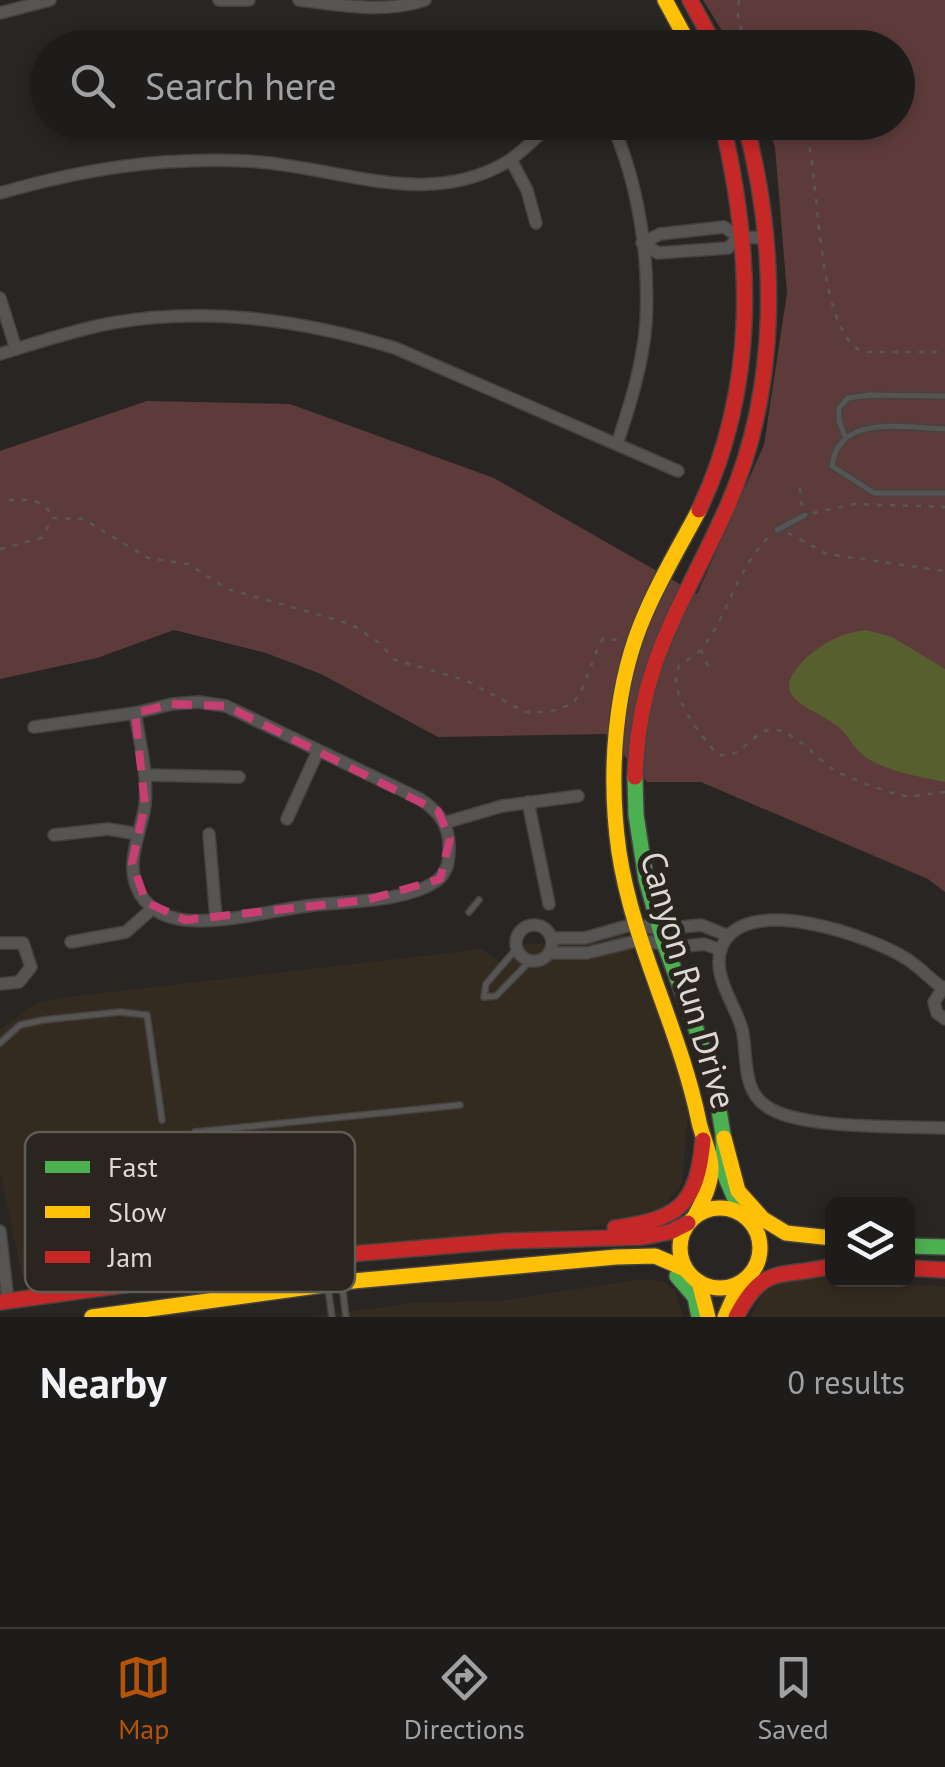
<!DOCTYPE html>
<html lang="en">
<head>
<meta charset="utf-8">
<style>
  body { margin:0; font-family:"PT Sans",sans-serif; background:#262523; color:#f1f3f6 }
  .controls { position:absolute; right:30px; bottom:30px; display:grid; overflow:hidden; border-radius:15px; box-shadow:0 5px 15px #0003 }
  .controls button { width:90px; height:90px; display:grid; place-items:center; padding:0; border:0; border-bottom:2px solid #3c3a39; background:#1e1c1a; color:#f1f3f6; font:50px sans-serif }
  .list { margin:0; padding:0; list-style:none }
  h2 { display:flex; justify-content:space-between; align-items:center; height:130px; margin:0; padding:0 40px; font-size:42px }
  h2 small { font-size:32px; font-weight:400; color:#a1a1a2 }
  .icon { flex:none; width:55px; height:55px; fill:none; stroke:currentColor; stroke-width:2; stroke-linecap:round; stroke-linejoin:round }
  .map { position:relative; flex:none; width:945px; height:1317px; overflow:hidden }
  .search { position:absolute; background:#1e1c1a; box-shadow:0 5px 15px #0003; left:30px; right:30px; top:30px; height:110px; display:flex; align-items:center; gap:25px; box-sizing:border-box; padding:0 35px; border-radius:55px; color:#a1a1a2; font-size:38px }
  .sheet { height:310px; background:#1e1c1a }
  nav { display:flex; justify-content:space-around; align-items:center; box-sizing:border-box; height:140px; border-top:2px solid #3c3a39; background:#1e1c1a; font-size:28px; color:#a1a1a2 }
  nav a { display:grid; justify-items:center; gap:5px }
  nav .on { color:#b45309 }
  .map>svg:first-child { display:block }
</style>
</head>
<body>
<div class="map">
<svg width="945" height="1317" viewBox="0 0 945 1317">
  <rect width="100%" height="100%" fill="#282522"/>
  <g fill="#342b20">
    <polygon points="626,934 668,1041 688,1110 682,1184 651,1222 23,1278 0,1172 0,1030 35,1004 59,998 483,949 499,962 525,944 577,944"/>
    <polygon points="804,1275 945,1287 945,1317 750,1317 768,1284"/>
    <polygon points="640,1279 665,1282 675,1291 683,1317 311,1317 412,1303 500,1301"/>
  </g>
  <polygon fill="#5e3b3b" points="703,0 945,0 945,892 928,879 701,782 647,782 606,734 438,737 321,674 266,653 174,630 97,658 0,679 0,451 147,401 290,404 494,478 697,594 764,445 787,293 775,147 765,123 898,122 898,48 732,47"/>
  <path fill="#585f2f" d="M866,630L892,637L945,669V782C920,777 885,771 864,756C852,747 847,731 833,723C805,704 767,697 805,659C824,642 841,633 866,630Z"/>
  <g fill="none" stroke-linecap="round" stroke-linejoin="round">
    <g stroke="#454240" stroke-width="8">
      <g id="lane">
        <path d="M945,429C905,428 838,413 832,466L874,493H945"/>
        <polyline points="845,436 839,421 839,408 848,398 870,395 945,396"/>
        <polyline points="777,530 805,515"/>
        <polyline points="469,912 479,900"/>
        <polyline points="517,948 486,984 484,997 496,996 531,960"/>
        <polyline points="0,1043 20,1025 43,1020 120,1012 147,1015 162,1120"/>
        <polyline points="195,1132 460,1105"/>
        <polyline points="29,1153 98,1144"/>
        <polyline points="342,1285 346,1317"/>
        <polyline points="328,1288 332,1317"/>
      </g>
    </g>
    <g stroke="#454240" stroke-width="14">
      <g id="street">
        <polyline points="219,0 249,0"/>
        <path d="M299,0C341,5 384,14 425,0"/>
        <polyline points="0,13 50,0"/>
        <path d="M611,122C638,181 650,258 646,322C643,364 630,405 617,444"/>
        <polyline points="511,160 527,190 536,223"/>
        <path d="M0,193C84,169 159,157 247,161C336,165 424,211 507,162C524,151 538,135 553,122"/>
        <polyline points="739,237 728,248 658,253 642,243 660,234 724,227 739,237 766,238"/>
        <polyline points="0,298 16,349"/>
        <path d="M0,354C36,343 74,330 112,323C207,306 303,320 395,348L678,471"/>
        <path d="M199,702L226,706L420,799C438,811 450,825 449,849C449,863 447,874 435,882C402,903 344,901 307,906C268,911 224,924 185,920C167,918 150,910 140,894C123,864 141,835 145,805C148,774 140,743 135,713L172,704Z"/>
        <polyline points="34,727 135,713"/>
        <polyline points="145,775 239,777"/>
        <polyline points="528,802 549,904"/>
        <polyline points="287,819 318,751"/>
        <polyline points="444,823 502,806 578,796"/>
        <polyline points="209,834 216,919"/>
        <polyline points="54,835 108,829 138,834"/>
        <circle cx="534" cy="943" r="18"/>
        <polyline points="552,938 585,938 634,924 660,929 701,925 729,936"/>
        <polyline points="71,942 126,932 153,908"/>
        <polyline points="0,943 23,943 31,967 19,982 0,984"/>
        <polyline points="549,953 587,953 640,940 678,947 704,944 721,950"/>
        <polyline points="944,987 934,1002 937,1013 945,1019"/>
        <path d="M942,988C931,979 919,967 907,959C871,936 741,890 721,949C712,976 735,1004 742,1029C748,1054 741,1089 766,1106C799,1130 901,1126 945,1128"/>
        <polyline points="0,1231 8,1301"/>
      </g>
    </g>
    <g stroke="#454240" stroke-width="18">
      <g id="fast">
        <polyline points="635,777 636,815 646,879 663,940 713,1075 723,1134 724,1173 741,1213"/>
        <polyline points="908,1246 945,1247"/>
        <polyline points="677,1276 695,1297 699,1317"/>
      </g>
    </g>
    <g stroke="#454240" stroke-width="18">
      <g id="slow">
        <polyline points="665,0 691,48"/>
        <polyline points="724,1138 738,1191 763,1219 786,1233 832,1238"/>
        <circle cx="720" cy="1248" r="40"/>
        <path d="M695,1216C703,1201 712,1183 711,1166C710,1151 702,1136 699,1122C680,1029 633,945 619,852C608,775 614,683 646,612C661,577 681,544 699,510"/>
        <polyline points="699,1282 708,1317"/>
        <polyline points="92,1317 353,1281 616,1257 655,1256 685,1269"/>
        <polyline points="725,1317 740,1283"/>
      </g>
    </g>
    <g stroke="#454240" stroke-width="18">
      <g id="jam">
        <polyline points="690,0 716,48"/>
        <path d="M699,510C758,386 753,253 722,122"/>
        <path d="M635,777C638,661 684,605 728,505C780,386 778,246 745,122"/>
        <path d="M615,1228C678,1219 697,1206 703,1140"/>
        <polyline points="908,1268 945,1270"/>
        <polyline points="0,1302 350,1254 506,1241 643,1237 670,1232 688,1223"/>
        <path d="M736,1317C764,1262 781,1279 832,1266"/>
      </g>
    </g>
    <g stroke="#595755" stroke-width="2.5" stroke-dasharray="5 8" stroke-linecap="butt">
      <polyline points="739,0 738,17 746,48"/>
      <path d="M804,122C821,173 814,330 863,352H945"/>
      <polyline points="800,488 802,506"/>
      <path d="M9,500C28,499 42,498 53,517"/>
      <polyline points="813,513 855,504 945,507"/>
      <polyline points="788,533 827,554 945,571"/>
      <polyline points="0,549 41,538 53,518 83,519 148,558 188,564 228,589 351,624 378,642 395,660 465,680 525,712 549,712 572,704 581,692 599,645 603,639 618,640"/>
      <path d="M701,650L679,666C667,694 699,733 717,754C743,763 754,724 778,730C801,737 815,757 834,770C842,776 897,796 907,796C919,796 932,793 945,792"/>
      <path d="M708,666L701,650C729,614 738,564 772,534"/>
    </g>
    <use href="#lane" stroke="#575553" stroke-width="5"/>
    <use href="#street" stroke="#575553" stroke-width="11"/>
    <use href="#fast" stroke="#4caf50" stroke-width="15"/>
    <use href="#slow" stroke="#ffc107" stroke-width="15"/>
    <use href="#jam" stroke="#c62828" stroke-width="15"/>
  </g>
  <path fill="none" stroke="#c73e73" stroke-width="8" stroke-dasharray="20 12" stroke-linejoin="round" d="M172,704L226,706L438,811L450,839L440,879L367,900L185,920L146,902L132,863L145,805L135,713Z"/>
  <g text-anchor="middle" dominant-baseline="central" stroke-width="10" stroke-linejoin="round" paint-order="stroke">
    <g font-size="35" fill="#dcd8d3" stroke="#2b251f">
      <text transform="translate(689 980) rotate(74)">Canyon Run Drive</text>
    </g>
  </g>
  <rect x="25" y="1132" width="330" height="160" rx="15" fill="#2b251f" stroke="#605b55" stroke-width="2.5"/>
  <rect x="45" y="1161" width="45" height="12" fill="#4caf50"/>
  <rect x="45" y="1206" width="45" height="12" fill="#ffc107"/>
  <rect x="45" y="1251" width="45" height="12" fill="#c62828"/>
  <g font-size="28" fill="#dcd8d3">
    <text x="108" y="1177">Fast</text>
    <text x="108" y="1222">Slow</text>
    <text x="108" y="1267">Jam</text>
  </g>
</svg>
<div class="controls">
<button><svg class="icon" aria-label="layers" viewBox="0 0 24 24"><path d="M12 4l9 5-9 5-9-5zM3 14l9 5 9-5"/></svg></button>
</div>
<div class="search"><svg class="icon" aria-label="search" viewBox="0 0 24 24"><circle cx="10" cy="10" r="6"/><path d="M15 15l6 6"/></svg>Search here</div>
</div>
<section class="sheet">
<h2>Nearby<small>0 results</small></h2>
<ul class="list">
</ul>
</section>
<nav>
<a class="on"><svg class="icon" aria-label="map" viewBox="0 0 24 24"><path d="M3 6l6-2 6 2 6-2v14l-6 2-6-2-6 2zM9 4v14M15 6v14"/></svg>Map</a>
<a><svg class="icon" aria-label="directions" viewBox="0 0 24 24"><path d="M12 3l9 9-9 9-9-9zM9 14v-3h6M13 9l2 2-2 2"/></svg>Directions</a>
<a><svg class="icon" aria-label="saved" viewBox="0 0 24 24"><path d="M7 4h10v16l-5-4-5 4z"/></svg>Saved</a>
</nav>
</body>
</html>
